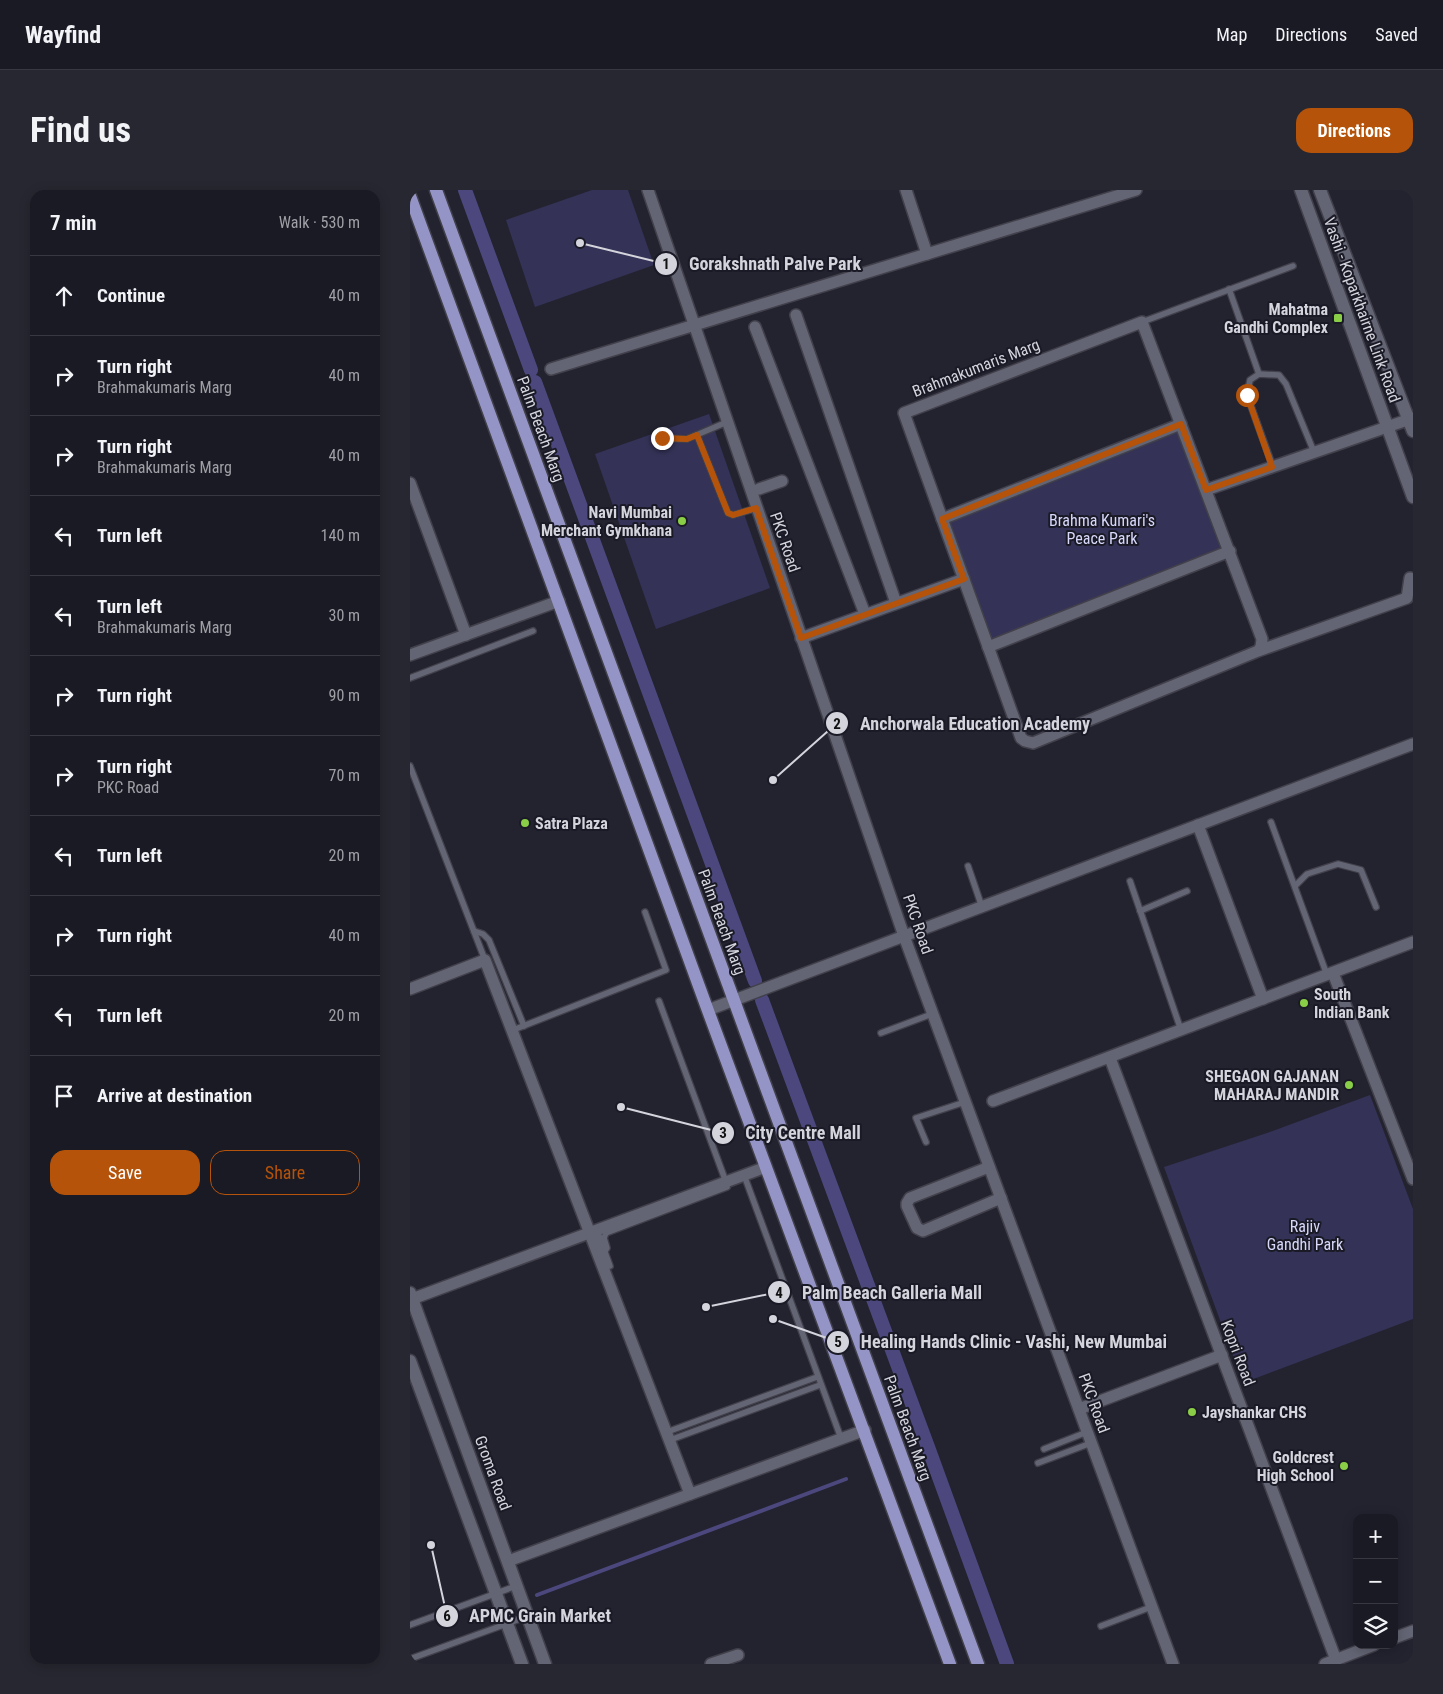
<!DOCTYPE html>
<html lang="en">
<head>
<meta charset="utf-8">
<style>
  body { margin:0; font-family:"Roboto Condensed",sans-serif; background:#272731; color:#f1f3f6 }
  .controls { position:absolute; right:15px; bottom:15px; display:grid; overflow:hidden; border-radius:10px; box-shadow:0 2px 12px #0003 }
  .controls button { width:45px; height:45px; display:grid; place-items:center; padding:0; border:0; border-bottom:1px solid #383841; background:#1a1a24; color:#f1f3f6; font:25px sans-serif }
  .stop { position:absolute; width:15px; height:15px; margin:-11px; border:4px solid #b45309; border-radius:50%; background:#fff }
  .stop.end { background:#b45309; border-color:#fff; box-shadow:0 1px 5px #0008 }
  .list { margin:0; padding:0; list-style:none }
  h2 { display:flex; justify-content:space-between; align-items:center; height:65px; margin:0; padding:0 20px; font-size:21px }
  h2 small { font-size:16px; font-weight:400; color:#9fa1a6 }
  .list li { display:grid; grid-template-columns:32px 1fr auto; gap:15px; align-items:center; box-sizing:border-box; height:80px; padding:0 20px; border-top:1px solid #383841 }
  .list b { display:block; font-size:19px; white-space:nowrap }
  .list p { margin:0; font-size:16px; white-space:nowrap; color:#9fa1a6 }
  .list em { font-size:16px; font-style:normal; color:#9fa1a6 }
  .actions { display:flex; gap:10px; padding:15px 20px }
  .actions a { flex:1; padding:11px 0; border:1px solid #b45309; border-radius:15px; text-align:center; font-size:18px; color:#b45309 }
  .actions .main { background:#b45309; color:#fff }
  .icon { flex:none; width:28px; height:28px; fill:none; stroke:currentColor; stroke-width:2; stroke-linecap:round; stroke-linejoin:round }
  .map { position:relative; flex:none; width:1003px; height:1474px; overflow:hidden; border-radius:15px }
  header { display:flex; align-items:center; gap:30px; box-sizing:border-box; height:70px; padding:0 25px; background:#1a1a24; border-bottom:1px solid #383841 }
  header strong { font-size:24px }
  nav { display:flex; gap:28px; margin-inline-start:auto; font-size:18px }
  .intro { display:flex; align-items:center; justify-content:space-between; box-sizing:border-box; height:120px; padding:0 30px }
  h1 { margin:0; font-size:35px }
  .button { padding:12px 22px; border-radius:15px; background:#b45309; color:#fff; font-size:18px; font-weight:700 }
  main { display:flex; gap:30px; padding:0 30px }
  aside { flex:1; background:#1a1a24; border-radius:15px; box-shadow:0 2px 12px #0003 }
  .map>svg:first-child { display:block }
</style>
</head>
<body>
<header>
<strong>Wayfind</strong>
<nav><a>Map</a><a>Directions</a><a>Saved</a></nav>
</header>
<div class="intro"><h1>Find us</h1><a class="button">Directions</a></div>
<main>
<aside>
<h2>7 min<small>Walk · 530 m</small></h2>
<ul class="list">
<li><svg class="icon" aria-label="ahead" viewBox="0 0 24 24"><path d="M12 20V5M6 11l6-6 6 6"/></svg><div><b>Continue</b></div><em>40 m</em></li>
<li><svg class="icon" aria-label="right" viewBox="0 0 24 24"><path d="M7 20v-9h11M14 6l5 5-5 5"/></svg><div><b>Turn right</b><p>Brahmakumaris Marg</p></div><em>40 m</em></li>
<li><svg class="icon" aria-label="right" viewBox="0 0 24 24"><path d="M7 20v-9h11M14 6l5 5-5 5"/></svg><div><b>Turn right</b><p>Brahmakumaris Marg</p></div><em>40 m</em></li>
<li><svg class="icon" aria-label="left" viewBox="0 0 24 24"><path d="M17 20v-9H6M10 6l-5 5 5 5"/></svg><div><b>Turn left</b></div><em>140 m</em></li>
<li><svg class="icon" aria-label="left" viewBox="0 0 24 24"><path d="M17 20v-9H6M10 6l-5 5 5 5"/></svg><div><b>Turn left</b><p>Brahmakumaris Marg</p></div><em>30 m</em></li>
<li><svg class="icon" aria-label="right" viewBox="0 0 24 24"><path d="M7 20v-9h11M14 6l5 5-5 5"/></svg><div><b>Turn right</b></div><em>90 m</em></li>
<li><svg class="icon" aria-label="right" viewBox="0 0 24 24"><path d="M7 20v-9h11M14 6l5 5-5 5"/></svg><div><b>Turn right</b><p>PKC Road</p></div><em>70 m</em></li>
<li><svg class="icon" aria-label="left" viewBox="0 0 24 24"><path d="M17 20v-9H6M10 6l-5 5 5 5"/></svg><div><b>Turn left</b></div><em>20 m</em></li>
<li><svg class="icon" aria-label="right" viewBox="0 0 24 24"><path d="M7 20v-9h11M14 6l5 5-5 5"/></svg><div><b>Turn right</b></div><em>40 m</em></li>
<li><svg class="icon" aria-label="left" viewBox="0 0 24 24"><path d="M17 20v-9H6M10 6l-5 5 5 5"/></svg><div><b>Turn left</b></div><em>20 m</em></li>
<li><svg class="icon" aria-label="arrive" viewBox="0 0 24 24"><path d="M6 21V4h12l-3 4 3 4H6"/></svg><div><b>Arrive at destination</b></div></li>
</ul>
<div class="actions"><a class="main">Save</a><a>Share</a></div>
</aside>
<div class="map">
<svg width="1003" height="1474" viewBox="0 0 1003 1474">
  <rect width="100%" height="100%" fill="#232330"/>
  <g fill="#343256">
    <polygon points="182,0 218,0 244,75 125,117 96,30"/>
    <polygon points="299,224 360,398 246,439 185,264"/>
    <polygon points="771,234 820,361 578,457 532,329"/>
    <polygon points="960,905 1003,1019 1003,1129 833,1193 754,977 857,943"/>
  </g>
  <g fill="none" stroke-linecap="round" stroke-linejoin="round">
    <polyline stroke="#4c487e" stroke-width="4" points="127,1405 436,1289"/>
    <g stroke="#4c487e" stroke-width="14">
      <polyline points="55,0 121,180"/>
      <polyline points="125,192 345,791"/>
      <polyline points="352,810 518,1257 597,1474"/>
    </g>
    <g stroke="#41404b" stroke-width="8">
      <g id="service">
        <polyline points="819,99 849,184"/>
        <polyline points="732,132 883,76"/>
        <polyline points="287,245 318,323 323,325 347,318"/>
        <polyline points="252,248 277,249 317,232"/>
        <polyline points="863,277 837,205 840,190 849,184 869,185 876,194 904,262"/>
        <polyline points="0,488 123,441"/>
        <polyline points="0,576 75,770"/>
        <polyline points="861,632 917,785"/>
        <polyline points="558,676 572,717"/>
        <polyline points="720,691 771,840"/>
        <polyline points="885,696 897,684 928,674 951,680 966,717"/>
        <polyline points="730,721 777,701"/>
        <polyline points="64,741 73,744 79,750 114,836"/>
        <polyline points="249,811 316,992"/>
        <polyline points="103,840 256,780 235,722"/>
        <polyline points="471,843 522,824"/>
        <polyline points="516,952 506,928 555,912"/>
        <polyline points="334,985 431,1248"/>
        <polyline points="187,1040 200,1076"/>
        <polyline points="195,1061 197,1058 194,1048 196,1043 317,997"/>
        <polyline points="257,1242 407,1187"/>
        <polyline points="260,1250 410,1195"/>
        <polyline points="634,1259 677,1242"/>
        <polyline points="628,1273 681,1253"/>
        <polyline points="0,1435 106,1396"/>
        <polyline points="691,1436 741,1417"/>
        <polyline points="0,1469 118,1426"/>
      </g>
    </g>
    <g stroke="#41404b" stroke-width="14">
      <g id="minor">
        <polyline points="238,0 494,746 763,1474"/>
        <polyline points="496,0 517,64"/>
        <polyline points="386,125 486,413"/>
        <polyline points="345,137 455,424"/>
        <polyline points="141,179 726,0"/>
        <polyline points="0,293 56,445"/>
        <polyline points="349,299 372,291"/>
        <polyline points="796,300 1003,228"/>
        <polyline points="532,329 771,234"/>
        <polyline points="391,448 554,389"/>
        <polyline points="578,457 820,361"/>
        <polyline points="848,461 851,457 852,449 732,132 494,223 611,548 615,551 623,553 848,461 997,408 1000,388"/>
        <polyline points="0,465 149,411"/>
        <polyline points="788,635 853,809"/>
        <polyline points="923,783 1003,989"/>
        <polyline points="0,799 75,770 280,1304"/>
        <polyline points="298,820 1003,554"/>
        <polyline points="700,868 926,1470"/>
        <polyline points="583,911 1003,752"/>
        <polyline points="579,977 500,1008 497,1013 497,1016 507,1038 513,1041 591,1008"/>
        <polyline points="2,1109 356,977"/>
        <polyline points="669,1219 812,1165"/>
        <polyline points="98,1371 455,1240"/>
        <polyline points="984,1448 1003,1441"/>
        <polyline points="301,1474 328,1465"/>
        <polyline points="915,1474 964,1455"/>
      </g>
    </g>
    <g stroke="#41404b" stroke-width="15">
      <g id="secondary">
        <polyline points="891,0 1003,307"/>
        <polyline points="910,0 1003,241"/>
        <polyline points="0,1103 135,1474"/>
        <polyline points="0,1171 112,1474"/>
      </g>
    </g>
    <g stroke="#41404b" stroke-width="15">
      <g id="primary">
        <polyline points="26,0 568,1474"/>
        <path d="M0,6C100,276 198,547 297,818C377,1037 460,1255 540,1474"/>
      </g>
    </g>
    <use href="#service" stroke="#646574" stroke-width="5.5"/>
    <use href="#minor" stroke="#646574" stroke-width="11"/>
    <use href="#secondary" stroke="#646574" stroke-width="12"/>
    <use href="#primary" stroke="#9594c6" stroke-width="12"/>
  </g>
  <g fill="none" stroke-linecap="round" stroke-linejoin="round">
    <polyline stroke="#b45309" stroke-width="6" points="252,248 277,249 287,245 318,323 323,325 346,318 391,448 554,389 532,329 771,234 796,300 862,277 837,205"/>
  </g>
  <g fill="#8ace47" stroke="#1a1a26" stroke-width="2">
    <rect x="923" y="123" width="10" height="10" rx="2.5"/>
    <circle cx="272" cy="331" r="5"/>
    <circle cx="115" cy="633" r="5"/>
    <circle cx="894" cy="813" r="5"/>
    <circle cx="939" cy="895" r="5"/>
    <circle cx="782" cy="1222" r="5"/>
    <circle cx="934" cy="1276" r="5"/>
  </g>
  <g text-anchor="middle" dominant-baseline="central" stroke-width="4" stroke-linejoin="round" paint-order="stroke">
    <g font-size="16" font-weight="bold" fill="#d4d4dd" stroke="#1a1a26" text-anchor="end">
      <text x="918" y="119">Mahatma<tspan x="918" dy="18">Gandhi Complex</tspan></text>
      <text x="262" y="322">Navi Mumbai<tspan x="262" dy="18">Merchant Gymkhana</tspan></text>
      <text x="125" y="633" text-anchor="start">Satra Plaza</text>
      <text x="904" y="804" text-anchor="start">South<tspan x="904" dy="18">Indian Bank</tspan></text>
      <text x="929" y="886">SHEGAON GAJANAN<tspan x="929" dy="18">MAHARAJ MANDIR</tspan></text>
      <text x="792" y="1222" text-anchor="start">Jayshankar CHS</text>
      <text x="924" y="1267">Goldcrest<tspan x="924" dy="18">High School</tspan></text>
    </g>
    <g font-size="16" fill="#d4d4dd" stroke="#1a1a26">
      <text transform="translate(952 120) rotate(70)">Vashi - Koparkhairne Link Road</text>
      <text transform="translate(566 178) rotate(-21)">Brahmakumaris Marg</text>
      <text transform="translate(131 239) rotate(70)">Palm Beach Marg</text>
      <text transform="translate(375 352) rotate(71)">PKC Road</text>
      <text transform="translate(312 732) rotate(70)">Palm Beach Marg</text>
      <text transform="translate(508 734) rotate(71)">PKC Road</text>
      <text transform="translate(828 1163) rotate(69)">Kopri Road</text>
      <text transform="translate(684 1213) rotate(70)">PKC Road</text>
      <text transform="translate(498 1238) rotate(70)">Palm Beach Marg</text>
      <text transform="translate(83 1283) rotate(70)">Groma Road</text>
    </g>
    <g font-size="16" fill="#d8d8fb" stroke="#1a1a26">
      <text x="692" y="330">Brahma Kumari's<tspan x="692" dy="18">Peace Park</tspan></text>
      <text x="895" y="1036">Rajiv<tspan x="895" dy="18">Gandhi Park</tspan></text>
    </g>
  </g>
  <path fill="none" stroke="#d4d4dd" stroke-width="2" d="M170 53L256 74M363 590L427 533M211 917L313 943M296 1117L369 1102M363 1129L428 1152M21 1355L37 1426"/>
  <g fill="#d4d4dd" stroke="#1a1a26" stroke-width="2">
    <circle cx="170" cy="53" r="5"/>
    <circle cx="363" cy="590" r="5"/>
    <circle cx="211" cy="917" r="5"/>
    <circle cx="296" cy="1117" r="5"/>
    <circle cx="363" cy="1129" r="5"/>
    <circle cx="21" cy="1355" r="5"/>
    <circle cx="256" cy="74" r="12"/>
    <circle cx="427" cy="533" r="12"/>
    <circle cx="313" cy="943" r="12"/>
    <circle cx="369" cy="1102" r="12"/>
    <circle cx="428" cy="1152" r="12"/>
    <circle cx="37" cy="1426" r="12"/>
  </g>
  <g font-size="15" text-anchor="middle" font-weight="bold" fill="#111">
    <text x="256" y="79">1</text>
    <text x="427" y="539">2</text>
    <text x="313" y="948">3</text>
    <text x="369" y="1108">4</text>
    <text x="428" y="1157">5</text>
    <text x="37" y="1431">6</text>
  </g>
  <g font-size="18" text-anchor="middle" font-weight="bold" fill="#d4d4dd" stroke="#1a1a26" stroke-width="4" stroke-linejoin="round" paint-order="stroke">
    <text x="365" y="80">Gorakshnath Palve Park</text>
    <text x="565" y="540">Anchorwala Education Academy</text>
    <text x="393" y="949">City Centre Mall</text>
    <text x="482" y="1109">Palm Beach Galleria Mall</text>
    <text x="604" y="1158">Healing Hands Clinic - Vashi, New Mumbai</text>
    <text x="130" y="1432">APMC Grain Market</text>
  </g>
</svg>
<div class="controls">
<button>+</button>
<button>−</button>
<button><svg class="icon" aria-label="layers" viewBox="0 0 24 24"><path d="M12 4l9 5-9 5-9-5zM3 14l9 5 9-5"/></svg></button>
</div>
<div class="stop" style="left:837px;top:205px"></div>
<div class="stop end" style="left:252px;top:248px"></div>
</div>
</main>
</body>
</html>
